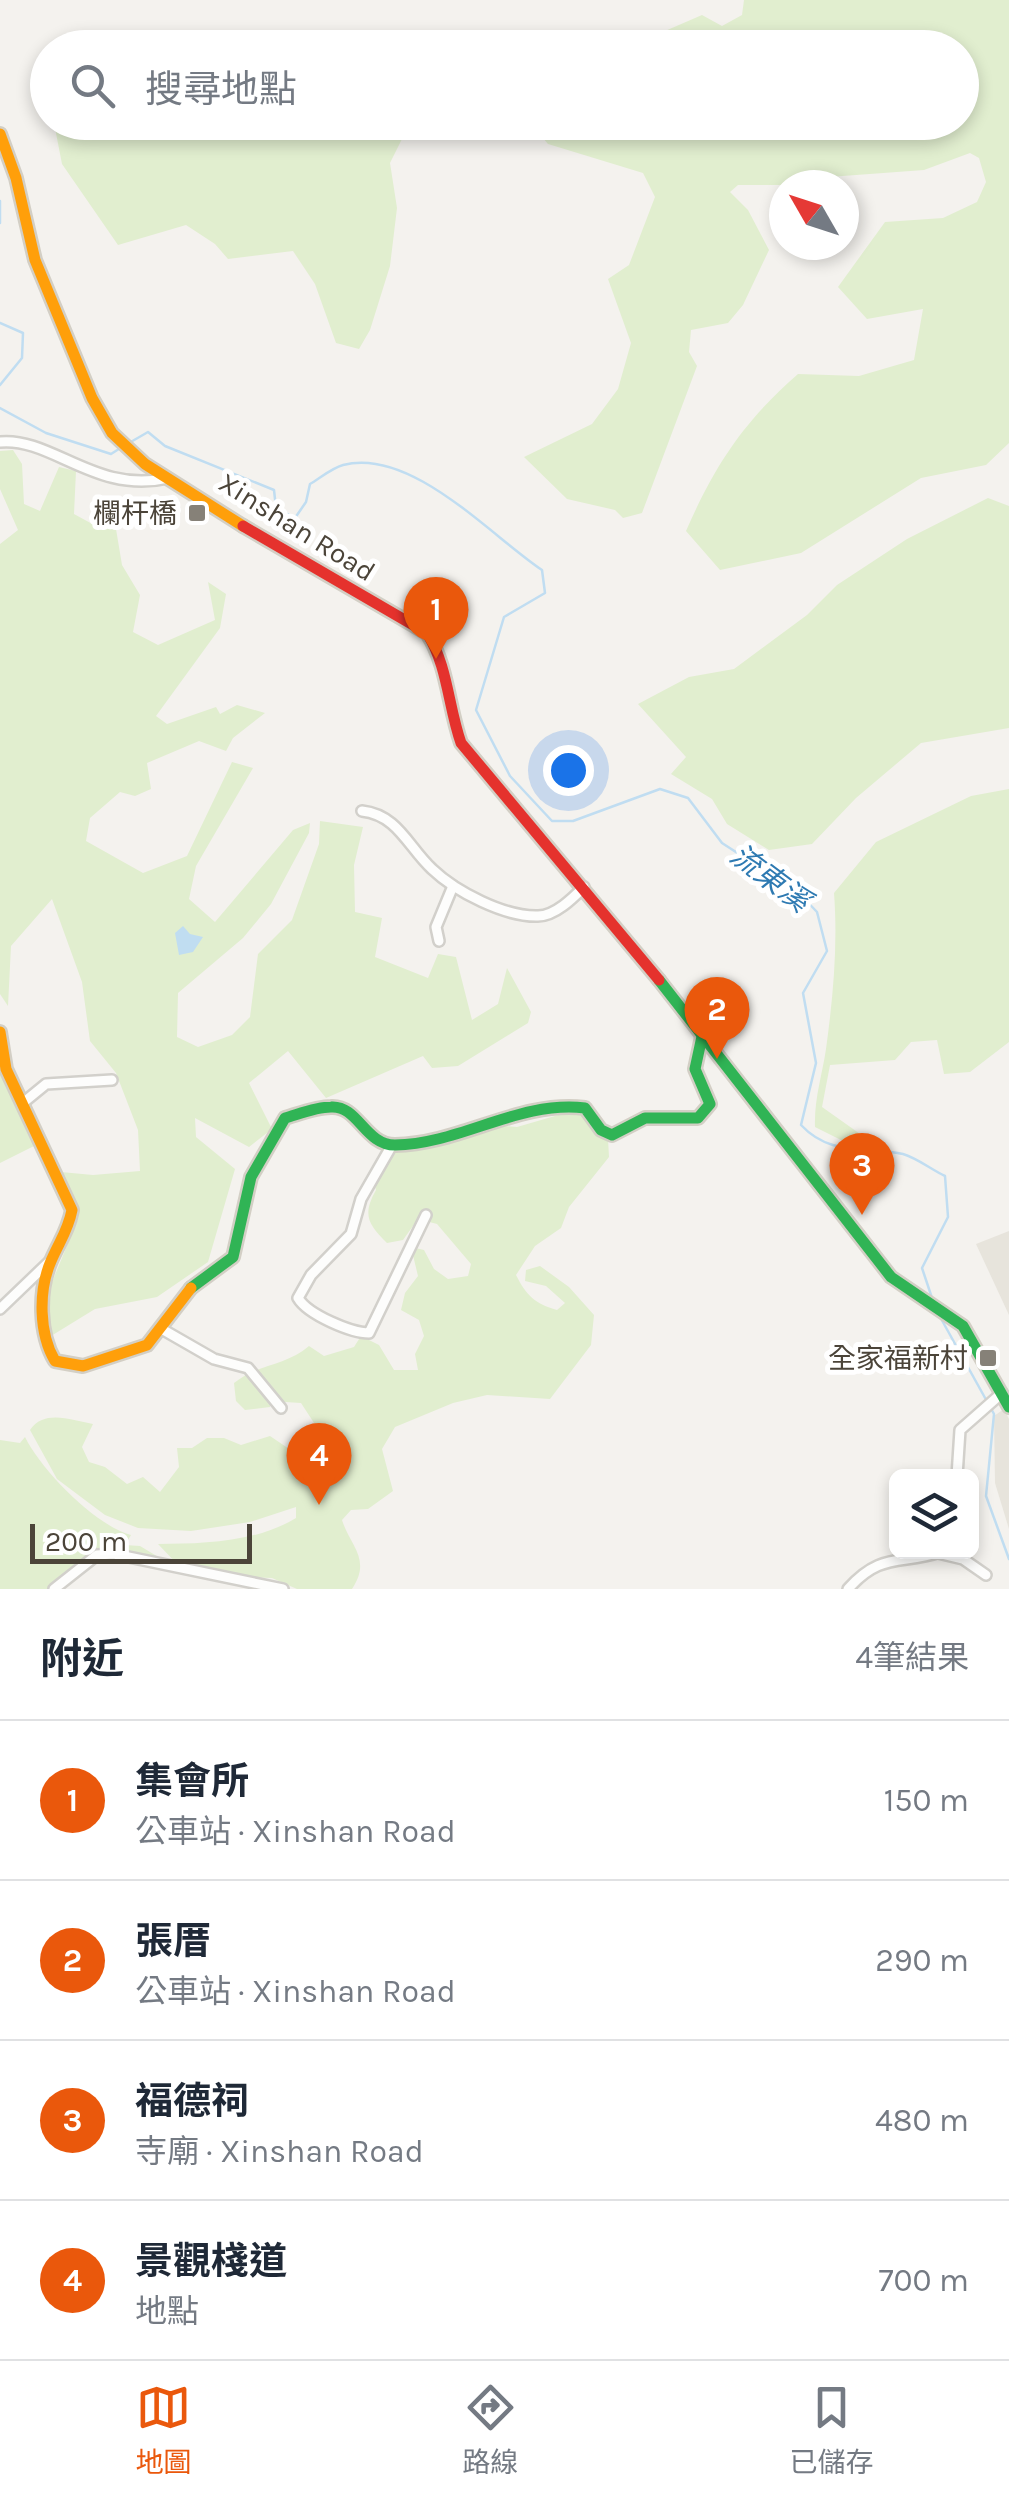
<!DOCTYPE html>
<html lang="zh-TW">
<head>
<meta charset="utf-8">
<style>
  body { margin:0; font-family:Karla,"Noto Sans TC",sans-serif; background:#f6f6f7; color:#1f2937 }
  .controls { position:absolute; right:30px; bottom:30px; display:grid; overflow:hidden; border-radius:15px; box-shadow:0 5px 15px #0003 }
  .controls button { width:90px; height:90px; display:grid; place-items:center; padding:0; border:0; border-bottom:2px solid #e0e1e3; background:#fff; color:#1f2937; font:50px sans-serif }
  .compass { position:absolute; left:769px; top:170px; width:90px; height:90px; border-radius:50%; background:#fff; box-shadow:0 5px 15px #0003; rotate:309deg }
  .scale { position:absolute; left:30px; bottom:25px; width:222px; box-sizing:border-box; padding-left:10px; border:5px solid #4b4439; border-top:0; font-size:28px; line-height:35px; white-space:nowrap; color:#4b4439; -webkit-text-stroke:8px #fff; paint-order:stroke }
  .you { position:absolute; left:568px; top:770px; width:35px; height:35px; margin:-25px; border:8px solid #fff; border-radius:50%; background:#1a73e8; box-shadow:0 0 0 15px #1a73e833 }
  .badge { display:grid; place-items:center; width:65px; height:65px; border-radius:50%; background:#ea580c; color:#fff; font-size:32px; font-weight:700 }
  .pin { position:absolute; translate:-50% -82px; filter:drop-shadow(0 2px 5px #0008) }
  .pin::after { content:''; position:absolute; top:52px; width:35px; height:30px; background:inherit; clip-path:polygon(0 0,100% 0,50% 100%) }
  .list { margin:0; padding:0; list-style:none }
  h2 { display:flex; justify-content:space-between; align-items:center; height:130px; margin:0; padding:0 40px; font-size:42px }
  h2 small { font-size:32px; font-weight:400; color:#747a83 }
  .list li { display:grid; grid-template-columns:65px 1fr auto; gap:30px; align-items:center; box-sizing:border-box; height:160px; padding:0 40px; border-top:2px solid #e0e1e3 }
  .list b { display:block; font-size:38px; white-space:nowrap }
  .list p { margin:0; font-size:32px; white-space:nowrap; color:#747a83 }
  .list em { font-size:32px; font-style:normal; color:#747a83 }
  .icon { flex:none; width:55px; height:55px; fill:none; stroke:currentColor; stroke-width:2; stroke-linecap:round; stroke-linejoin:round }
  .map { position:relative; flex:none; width:1009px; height:1589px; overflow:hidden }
  .search { position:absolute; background:#fff; box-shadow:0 5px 15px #0003; left:30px; right:30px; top:30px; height:110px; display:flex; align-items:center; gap:25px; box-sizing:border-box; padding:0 35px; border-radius:55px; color:#747a83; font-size:38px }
  .sheet { height:770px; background:#fff }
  nav { display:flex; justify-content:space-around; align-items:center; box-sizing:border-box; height:140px; border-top:2px solid #e0e1e3; background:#fff; font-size:28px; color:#747a83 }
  nav a { display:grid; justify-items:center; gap:5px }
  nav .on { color:#ea580c }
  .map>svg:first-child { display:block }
</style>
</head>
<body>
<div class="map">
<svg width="1009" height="1589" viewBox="0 0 1009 1589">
  <rect width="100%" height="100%" fill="#f4f2ee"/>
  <g fill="#e7e4dc">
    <polygon points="1009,1231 1009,1315 976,1244"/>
    <polygon points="1004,1409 1009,1419 1009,1529 995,1483 994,1416"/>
  </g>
  <g fill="#e1eecf">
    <path d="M744,0H1009V443L986,465L921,478L801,553L720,570L686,531C715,465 743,422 798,374L859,376L914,360L923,309L867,319L838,287L885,222L943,218L977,202L986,182L979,158L970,153L924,170L829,177L810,185H738L730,192L748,210L769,250L743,305L728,323L691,330L689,352L697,366L642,513L623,518L615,510L567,499L524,457L592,424L618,389L631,343L608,279L629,265L655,197L643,173L548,144L530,123H572L612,136L611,123L962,122V48L628,47L702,15L722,26L742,15Z"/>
    <polygon points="124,39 138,47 65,45"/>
    <polygon points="54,123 410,123 390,163 397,208 390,266 370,330 359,349 336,343 315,284 293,251 228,259 215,244 186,225 118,245 62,164"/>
    <polygon points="13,450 22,464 24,504 40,511 59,467 76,471 74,514 96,526 115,523 122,565 140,595 133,632 158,645 215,620 208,582 226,594 220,628 156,716 167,724 216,707 220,714 237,705 265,713 233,738 226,751 199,741 147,763 151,789 135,796 120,792 90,818 86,841 143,873 187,856 232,762 253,768 196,866 189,899 215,922 293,830 310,823 309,833 271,904 243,938 178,993 177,1037 198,1047 232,1035 250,1017 258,954 292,920 319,844 320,821 363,827 354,865 355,912 382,918 375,957 428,978 438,954 456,957 472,1020 498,1004 507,968 531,1012 528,1023 458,1066 432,1068 423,1056 326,1098 288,1051 249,1083 272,1129 249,1147 195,1118 196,1137 235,1169 208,1262 157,1297 95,1309 51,1336 45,1299 78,1219 61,1172 93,1175 140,1171 138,1130 116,1073 90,1041 82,982 52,899 11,946 8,1006 0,994 0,544 18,530 0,489 0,451"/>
    <polygon points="988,498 1009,506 1009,728 921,743 856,798 812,844 769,850 727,824 712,799 671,774 686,757 638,704 689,677 734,669 807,615 837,585 907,539"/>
    <path d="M1009,789V1042L970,1072L944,1074L937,1040L911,1042L895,1060L830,1065L822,1107L863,1136L853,1146L815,1127C814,1099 822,1076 826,1049C833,998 838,945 834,893L876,842L971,796Z"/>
    <polygon points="0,1066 36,1145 0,1163"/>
    <path d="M579,1109L608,1139L609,1157L569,1207L561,1228L535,1246L516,1275C526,1295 535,1304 557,1310L565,1303L546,1286L525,1281L526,1270L540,1266L569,1287L594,1315L591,1345L550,1399L487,1395L453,1403L395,1427L382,1449L393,1491L368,1509L351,1510L342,1520C350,1546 372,1559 352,1589H297L272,1578L226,1576L179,1566L158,1544C203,1544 257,1542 296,1518V1507L250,1522L191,1531L138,1528L105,1515L57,1479L30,1430C44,1409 71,1420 93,1424L82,1447L89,1462L105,1467L127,1484L143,1477L160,1492L179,1467L177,1448H192L207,1438H224L241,1445L270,1436L304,1459L341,1444L336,1435L318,1429L301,1403L270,1401V1407L245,1410L236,1401L234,1383C257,1364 286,1366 309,1346L324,1356L354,1347L361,1336L379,1345L394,1370H418L415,1354L424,1336L419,1320L401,1310L405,1293L418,1276L411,1247L424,1250L434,1269L448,1279L468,1276L471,1264L437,1224L418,1219L403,1240L387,1243C368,1224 362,1215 376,1190L371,1174L396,1146L417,1148L465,1139L492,1125L517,1127Z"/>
    <path d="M25,1437C41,1470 96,1526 131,1535L125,1545L140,1546L160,1558L132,1560L113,1554L88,1560L48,1589H0V1440L20,1443Z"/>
  </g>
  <polygon fill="#c0ddf1" points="183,926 190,934 203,937 193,952 179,955 175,933"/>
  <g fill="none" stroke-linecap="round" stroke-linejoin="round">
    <g stroke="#c0ddf1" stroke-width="2.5">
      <polyline points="0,201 0,223"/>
      <polyline points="0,323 23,333 22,358 0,385"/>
      <polyline points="0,408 46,433 111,454 122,447"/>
      <path d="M129,443L148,432L165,446L274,490L276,508L295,518L306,502L310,484C320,478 332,468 343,465C411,447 491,536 542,570L545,593L504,617L476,710L510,776L552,821H573L660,789L688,798L722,843L799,893L817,912L827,951L803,993L816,1063L801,1125C831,1157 864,1145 903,1154C917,1158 932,1170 945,1176L948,1217L922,1268L932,1298"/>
      <polyline points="939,1315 994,1414 986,1496 1009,1559"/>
    </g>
    <g stroke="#d2d0cb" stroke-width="14">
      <g id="street">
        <path d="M0,442C52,437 96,495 168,478"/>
        <path d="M362,811C398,815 408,847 432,869C456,892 505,917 538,916C555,916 573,898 584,887"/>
        <polyline points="439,941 436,927 453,886"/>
        <polyline points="24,1102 46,1084 112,1080"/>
        <path d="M392,1145L361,1199L351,1234L311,1275L298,1298C308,1315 352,1333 369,1333L426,1215"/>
        <polyline points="0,1309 51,1260"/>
        <polyline points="160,1328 214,1359 248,1368 281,1408"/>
        <polyline points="957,1476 960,1430 1002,1393"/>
        <polyline points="938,1553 963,1559 986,1575"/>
        <polyline points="54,1589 97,1555 114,1554 283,1589"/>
        <path d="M848,1589C881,1552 900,1565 940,1552"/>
      </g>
    </g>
    <g stroke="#d3cfc5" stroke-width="16">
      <g id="fast">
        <polyline points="659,980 891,1277 963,1326 1009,1407"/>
        <path d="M191,1288L233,1257L251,1177L285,1118C299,1114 316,1107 331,1107C358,1105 365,1145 395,1145C461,1144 519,1100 585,1108L601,1130L612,1135L645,1118H698L710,1104L695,1069L703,1032"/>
      </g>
    </g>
    <g stroke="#d3cfc5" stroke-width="16">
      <g id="slow">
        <polyline points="0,134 16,178 35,260 92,398 112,433 145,464 243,526"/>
        <path d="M0,1032L6,1069L72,1210C68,1231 59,1242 51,1261C38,1291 39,1334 55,1361L83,1366L147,1345L191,1288"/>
      </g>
    </g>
    <g stroke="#d3cfc5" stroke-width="16">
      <path id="jam" d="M243,526L427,633C448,666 448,706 461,743L659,980"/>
    </g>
    <use href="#street" stroke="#fdfdfc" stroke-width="9"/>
    <use href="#fast" stroke="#30b455" stroke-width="11"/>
    <use href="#slow" stroke="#ff9f0a" stroke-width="11"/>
    <use href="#jam" stroke="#e5322d" stroke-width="11"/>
  </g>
  <g fill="#868178" stroke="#fff" stroke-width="4">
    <rect x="187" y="503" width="20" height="20" rx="5"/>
    <rect x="978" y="1348" width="20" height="20" rx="5"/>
  </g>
  <g text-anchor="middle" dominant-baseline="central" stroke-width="10" stroke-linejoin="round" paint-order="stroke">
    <g font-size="28" fill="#4b4439" stroke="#fff" text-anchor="end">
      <text x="177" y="513">欄杆橋</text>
      <text x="968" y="1358">全家福新村</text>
    </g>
    <g font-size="28" fill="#4b4439" stroke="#fff">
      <text transform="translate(297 527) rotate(32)">Xinshan Road</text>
    </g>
    <g font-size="30" font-style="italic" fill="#2e7ab2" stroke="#fff">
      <text transform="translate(770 878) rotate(37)">流東溪</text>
    </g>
  </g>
</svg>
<div class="controls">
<button><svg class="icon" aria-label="layers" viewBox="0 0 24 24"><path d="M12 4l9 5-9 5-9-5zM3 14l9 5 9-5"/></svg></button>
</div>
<svg class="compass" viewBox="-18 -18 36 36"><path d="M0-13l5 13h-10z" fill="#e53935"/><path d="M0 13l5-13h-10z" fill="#747a83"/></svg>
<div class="scale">200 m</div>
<div class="you"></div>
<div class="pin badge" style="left:436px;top:659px">1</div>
<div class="pin badge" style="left:717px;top:1059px">2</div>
<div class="pin badge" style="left:862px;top:1215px">3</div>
<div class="pin badge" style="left:319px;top:1505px">4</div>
<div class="search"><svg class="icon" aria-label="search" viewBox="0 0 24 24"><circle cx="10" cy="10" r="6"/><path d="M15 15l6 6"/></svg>搜尋地點</div>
</div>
<section class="sheet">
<h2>附近<small>4筆結果</small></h2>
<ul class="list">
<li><span class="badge">1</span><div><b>集會所</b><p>公車站 · Xinshan Road</p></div><em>150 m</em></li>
<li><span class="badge">2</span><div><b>張厝</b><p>公車站 · Xinshan Road</p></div><em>290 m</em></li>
<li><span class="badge">3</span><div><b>福德祠</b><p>寺廟 · Xinshan Road</p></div><em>480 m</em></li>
<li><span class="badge">4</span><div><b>景觀棧道</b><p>地點</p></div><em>700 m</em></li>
</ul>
</section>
<nav>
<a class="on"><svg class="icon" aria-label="map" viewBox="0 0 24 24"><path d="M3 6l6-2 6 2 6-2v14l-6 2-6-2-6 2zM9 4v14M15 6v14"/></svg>地圖</a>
<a><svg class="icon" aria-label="directions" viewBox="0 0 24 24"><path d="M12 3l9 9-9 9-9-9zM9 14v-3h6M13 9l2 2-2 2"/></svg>路線</a>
<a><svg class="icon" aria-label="saved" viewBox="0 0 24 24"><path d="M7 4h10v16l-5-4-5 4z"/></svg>已儲存</a>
</nav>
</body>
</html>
